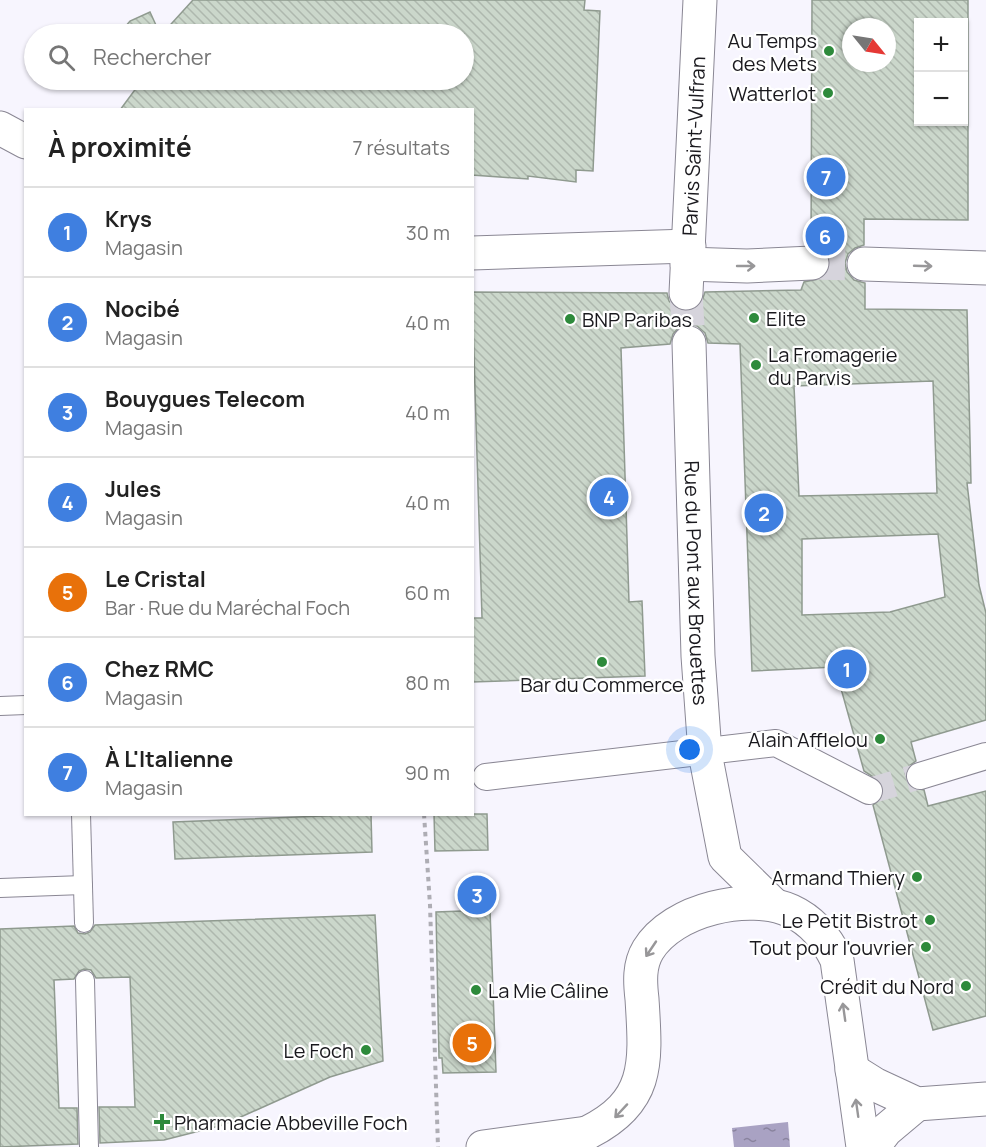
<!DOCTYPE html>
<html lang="fr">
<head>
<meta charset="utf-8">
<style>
  body { margin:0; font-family:Manrope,sans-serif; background:#f2f2f2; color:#222 }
  .controls { position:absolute; right:18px; top:18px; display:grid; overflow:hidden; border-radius:0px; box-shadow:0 2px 4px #0004 }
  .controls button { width:54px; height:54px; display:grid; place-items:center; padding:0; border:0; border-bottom:2px solid #e0e0e0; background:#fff; color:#222; font:30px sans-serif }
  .compass { position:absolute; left:842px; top:18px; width:54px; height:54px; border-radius:50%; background:#fff; box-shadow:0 2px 4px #0004; rotate:120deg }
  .you { position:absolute; left:690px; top:750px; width:21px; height:21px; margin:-15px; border:4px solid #fff; border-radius:50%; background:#1a73e8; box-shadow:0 0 0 9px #1a73e833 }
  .badge { display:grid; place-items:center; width:39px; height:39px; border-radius:50%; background:#0b8043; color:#fff; font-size:20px; font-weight:700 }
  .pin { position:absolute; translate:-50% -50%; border:3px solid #fff; box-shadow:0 2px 6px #0006 }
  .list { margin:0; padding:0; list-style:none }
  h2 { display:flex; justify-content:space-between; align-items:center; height:78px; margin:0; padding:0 24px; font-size:26px }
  h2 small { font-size:20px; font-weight:400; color:#767676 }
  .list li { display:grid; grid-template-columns:39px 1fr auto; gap:18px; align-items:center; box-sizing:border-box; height:90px; padding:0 24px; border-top:2px solid #e0e0e0 }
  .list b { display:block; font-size:22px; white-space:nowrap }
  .list p { margin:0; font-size:20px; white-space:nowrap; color:#767676 }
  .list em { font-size:20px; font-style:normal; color:#767676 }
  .icon { flex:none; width:33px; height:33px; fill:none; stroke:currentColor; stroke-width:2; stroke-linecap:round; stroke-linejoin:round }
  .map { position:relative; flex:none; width:986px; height:1147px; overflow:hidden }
  .search { position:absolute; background:#fff; box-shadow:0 2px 4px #0004; left:24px; top:24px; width:450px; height:66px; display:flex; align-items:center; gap:15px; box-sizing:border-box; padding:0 21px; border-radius:33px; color:#767676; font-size:22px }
  .panel { position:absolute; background:#fff; box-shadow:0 2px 4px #0004; left:24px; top:108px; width:450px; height:708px; border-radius:0px }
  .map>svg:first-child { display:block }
</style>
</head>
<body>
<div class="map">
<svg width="986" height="1147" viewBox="0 0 986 1147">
  <defs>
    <pattern id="water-ripples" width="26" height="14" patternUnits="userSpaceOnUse" patternTransform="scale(1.5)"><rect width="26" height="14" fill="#a9a2c3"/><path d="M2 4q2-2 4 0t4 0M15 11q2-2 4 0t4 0" fill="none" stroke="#89839e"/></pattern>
    <pattern id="building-back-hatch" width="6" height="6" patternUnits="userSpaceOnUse" patternTransform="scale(1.5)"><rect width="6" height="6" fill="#cbd7cb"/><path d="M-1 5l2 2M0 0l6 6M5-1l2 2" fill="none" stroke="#aeb8ae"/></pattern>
  </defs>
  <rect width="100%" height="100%" fill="#f7f5fe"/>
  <polygon fill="url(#water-ripples)" points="788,1122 790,1147 734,1147 732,1128"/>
  <g fill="url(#building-back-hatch)" stroke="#8f9a8f" stroke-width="1.5" fill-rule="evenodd">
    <polygon points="193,0 585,0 584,10 600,11 593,171 576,170 576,182 528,176 528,179 472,175 472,110 120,110 140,83 137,80 464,80 464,34 162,34"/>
    <path d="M812,0H968V220L864,219V245L855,248L848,254L845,263L847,272L854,280L865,283V309L967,310L971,483H967L979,585L986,613V720L911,742L916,761L909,766L905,773L910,787L924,790L928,806L986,791V1016L933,1030L873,805L882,798L884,790L881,782L864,771L835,667L752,671L740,344L708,343L705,333L697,326L688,324L679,327L673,334L670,344L621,348L629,602L642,601L645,676L472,682V618H482L472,292L667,293L669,301L675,308L686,312L694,310L701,304L705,292L801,290L804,282L823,278L829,271L831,263L828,253L821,247L811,244ZM918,22H963V122H918ZM851,27H887V63H851ZM933,381L937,493L799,496L794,386ZM938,534L945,597L890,612L802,615V539Z"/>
    <polygon points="150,12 160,34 119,34 130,21"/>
    <polygon points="371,814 372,852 175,859 173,822"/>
    <polygon points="434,814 487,814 488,850 435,851"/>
    <polygon points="490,910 496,1072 443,1073 442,1058 439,1058 436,912"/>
    <polygon points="375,915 383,1061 330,1077 223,1125 164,1140 100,1143 99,1107 135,1107 130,977 96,978 91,970 84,969 79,971 74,979 54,980 59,1108 77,1108 78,1144 0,1147 0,929 74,926 78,933 85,934 90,932 95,925"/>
  </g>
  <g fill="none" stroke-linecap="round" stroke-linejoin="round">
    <polyline stroke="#d6d4dc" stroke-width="26" stroke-dasharray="26 13" stroke-linecap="butt" points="869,791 920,776"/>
    <polyline stroke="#d6d4dc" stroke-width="33" stroke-dasharray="33 16" stroke-linecap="butt" points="812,263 864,264"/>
    <polyline stroke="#d6d4dc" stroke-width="33" stroke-dasharray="33 16" stroke-linecap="butt" points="686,293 689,343"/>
    <g stroke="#8a8794" stroke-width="20">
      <g id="service">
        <polyline points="0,706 26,705"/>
        <polyline points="81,814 84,923"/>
        <polyline points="0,888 83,885"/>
        <polyline points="85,980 89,1147"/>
      </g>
    </g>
    <g stroke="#8a8794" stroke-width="28">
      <g id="pedestrian">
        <polyline points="920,776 986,756"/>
        <polyline points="486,777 776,743 869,791"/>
      </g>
    </g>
    <g stroke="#8a8794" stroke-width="35">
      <g id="minor">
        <polyline points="0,128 26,142"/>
        <polyline points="472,253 689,246"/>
        <polyline points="687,264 747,266 812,263"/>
        <polyline points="864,264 986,268"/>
        <polyline points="483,1147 587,1133"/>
      </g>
    </g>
    <g stroke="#8a8794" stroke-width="35">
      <g id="tertiary">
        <path id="s1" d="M686,293L700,0"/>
        <path id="s2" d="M689,343L698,656L705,753L725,857L773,904"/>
        <polyline points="852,1070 876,1085 917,1104 986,1099"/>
        <path d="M587,1133C650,1102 646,1063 642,999C640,982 639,965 648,950C673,909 749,892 791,911C813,921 827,939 837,960L863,1147"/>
        <polyline points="873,1147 886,1130 917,1104"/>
      </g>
    </g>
    <polyline stroke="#aeadb4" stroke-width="4" stroke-dasharray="4.5 4.5" stroke-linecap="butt" points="424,814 430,905 438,1147"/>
    <use href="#service" stroke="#fff" stroke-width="18"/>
    <use href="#pedestrian" stroke="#fff" stroke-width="26"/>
    <use href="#minor" stroke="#fff" stroke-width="33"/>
    <use href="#tertiary" stroke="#fff" stroke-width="33"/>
  </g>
  <defs><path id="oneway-shaft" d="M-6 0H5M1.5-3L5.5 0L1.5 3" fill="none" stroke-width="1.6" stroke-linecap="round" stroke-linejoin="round" transform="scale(1.5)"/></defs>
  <g stroke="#989799">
    <use href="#oneway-shaft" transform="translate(746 266)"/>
    <use href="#oneway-shaft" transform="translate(923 266) rotate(2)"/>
    <use href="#oneway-shaft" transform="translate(651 949) rotate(124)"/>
    <use href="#oneway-shaft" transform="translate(844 1012) rotate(-98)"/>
    <use href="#oneway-shaft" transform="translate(857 1108) rotate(-98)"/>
    <use href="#oneway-shaft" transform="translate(621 1111) rotate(133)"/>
  </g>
  <g fill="#2d8a3b" stroke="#fff" stroke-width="2">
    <circle cx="829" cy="51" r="6"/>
    <circle cx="828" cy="93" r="6"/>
    <circle cx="754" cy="318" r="6"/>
    <circle cx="570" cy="319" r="6"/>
    <circle cx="756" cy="365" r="6"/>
    <circle cx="602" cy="662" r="6"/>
    <circle cx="880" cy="739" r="6"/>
    <circle cx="917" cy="877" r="6"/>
    <circle cx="930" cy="920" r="6"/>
    <circle cx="926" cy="947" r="6"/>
    <circle cx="966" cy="986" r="6"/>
    <circle cx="476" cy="990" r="6"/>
    <circle cx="366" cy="1050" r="6"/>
    <path d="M159 1113h6v6h6v6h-6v6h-6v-6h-6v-6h6z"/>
  </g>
  <g text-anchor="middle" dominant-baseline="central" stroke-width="4.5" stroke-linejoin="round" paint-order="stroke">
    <g font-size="20" fill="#19181d" stroke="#fff" text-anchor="end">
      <text x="817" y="40">Au Temps<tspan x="817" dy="23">des Mets</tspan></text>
      <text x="816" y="93">Watterlot</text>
      <text x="766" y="318" text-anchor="start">Elite</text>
      <text x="582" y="319" text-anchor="start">BNP Paribas</text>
      <text x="768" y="354" text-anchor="start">La Fromagerie<tspan x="768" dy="23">du Parvis</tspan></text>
      <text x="602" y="684" text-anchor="middle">Bar du Commerce</text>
      <text x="868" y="739">Alain Afflelou</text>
      <text x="905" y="877">Armand Thiery</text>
      <text x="918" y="920">Le Petit Bistrot</text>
      <text x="914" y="947">Tout pour l'ouvrier</text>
      <text x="954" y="986">Crédit du Nord</text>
      <text x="488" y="990" text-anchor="start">La Mie Câline</text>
      <text x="354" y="1050">Le Foch</text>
      <text x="174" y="1122" text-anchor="start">Pharmacie Abbeville Foch</text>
    </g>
    <g font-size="20" fill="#19181d" stroke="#fff">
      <text stroke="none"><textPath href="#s1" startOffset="147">Parvis Saint-Vulfran</textPath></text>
      <text stroke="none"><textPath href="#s2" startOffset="240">Rue du Pont aux Brouettes</textPath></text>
    </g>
  </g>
</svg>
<div class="controls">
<button>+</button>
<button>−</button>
</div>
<svg class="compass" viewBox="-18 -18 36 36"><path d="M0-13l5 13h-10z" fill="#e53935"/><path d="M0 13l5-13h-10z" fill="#767676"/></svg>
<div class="you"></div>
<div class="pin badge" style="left:847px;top:669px;background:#3f7fe0">1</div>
<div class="pin badge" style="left:764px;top:513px;background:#3f7fe0">2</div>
<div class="pin badge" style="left:477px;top:895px;background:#3f7fe0">3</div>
<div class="pin badge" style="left:609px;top:497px;background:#3f7fe0">4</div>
<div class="pin badge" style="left:472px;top:1043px;background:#e8710a">5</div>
<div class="pin badge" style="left:825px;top:236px;background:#3f7fe0">6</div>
<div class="pin badge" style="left:826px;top:177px;background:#3f7fe0">7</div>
<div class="search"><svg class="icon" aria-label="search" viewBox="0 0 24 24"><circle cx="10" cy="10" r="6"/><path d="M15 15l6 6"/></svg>Rechercher</div>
<section class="panel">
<h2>À proximité<small>7 résultats</small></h2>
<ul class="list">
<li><span class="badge" style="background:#3f7fe0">1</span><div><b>Krys</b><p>Magasin</p></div><em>30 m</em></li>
<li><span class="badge" style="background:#3f7fe0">2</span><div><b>Nocibé</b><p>Magasin</p></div><em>40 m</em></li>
<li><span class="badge" style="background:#3f7fe0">3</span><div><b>Bouygues Telecom</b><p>Magasin</p></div><em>40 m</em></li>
<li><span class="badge" style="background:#3f7fe0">4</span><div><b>Jules</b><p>Magasin</p></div><em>40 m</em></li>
<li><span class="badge" style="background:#e8710a">5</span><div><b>Le Cristal</b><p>Bar · Rue du Maréchal Foch</p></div><em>60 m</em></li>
<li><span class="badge" style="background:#3f7fe0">6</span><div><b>Chez RMC</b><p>Magasin</p></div><em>80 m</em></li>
<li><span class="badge" style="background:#3f7fe0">7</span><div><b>À L'Italienne</b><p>Magasin</p></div><em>90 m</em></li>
</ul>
</section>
</div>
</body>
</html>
